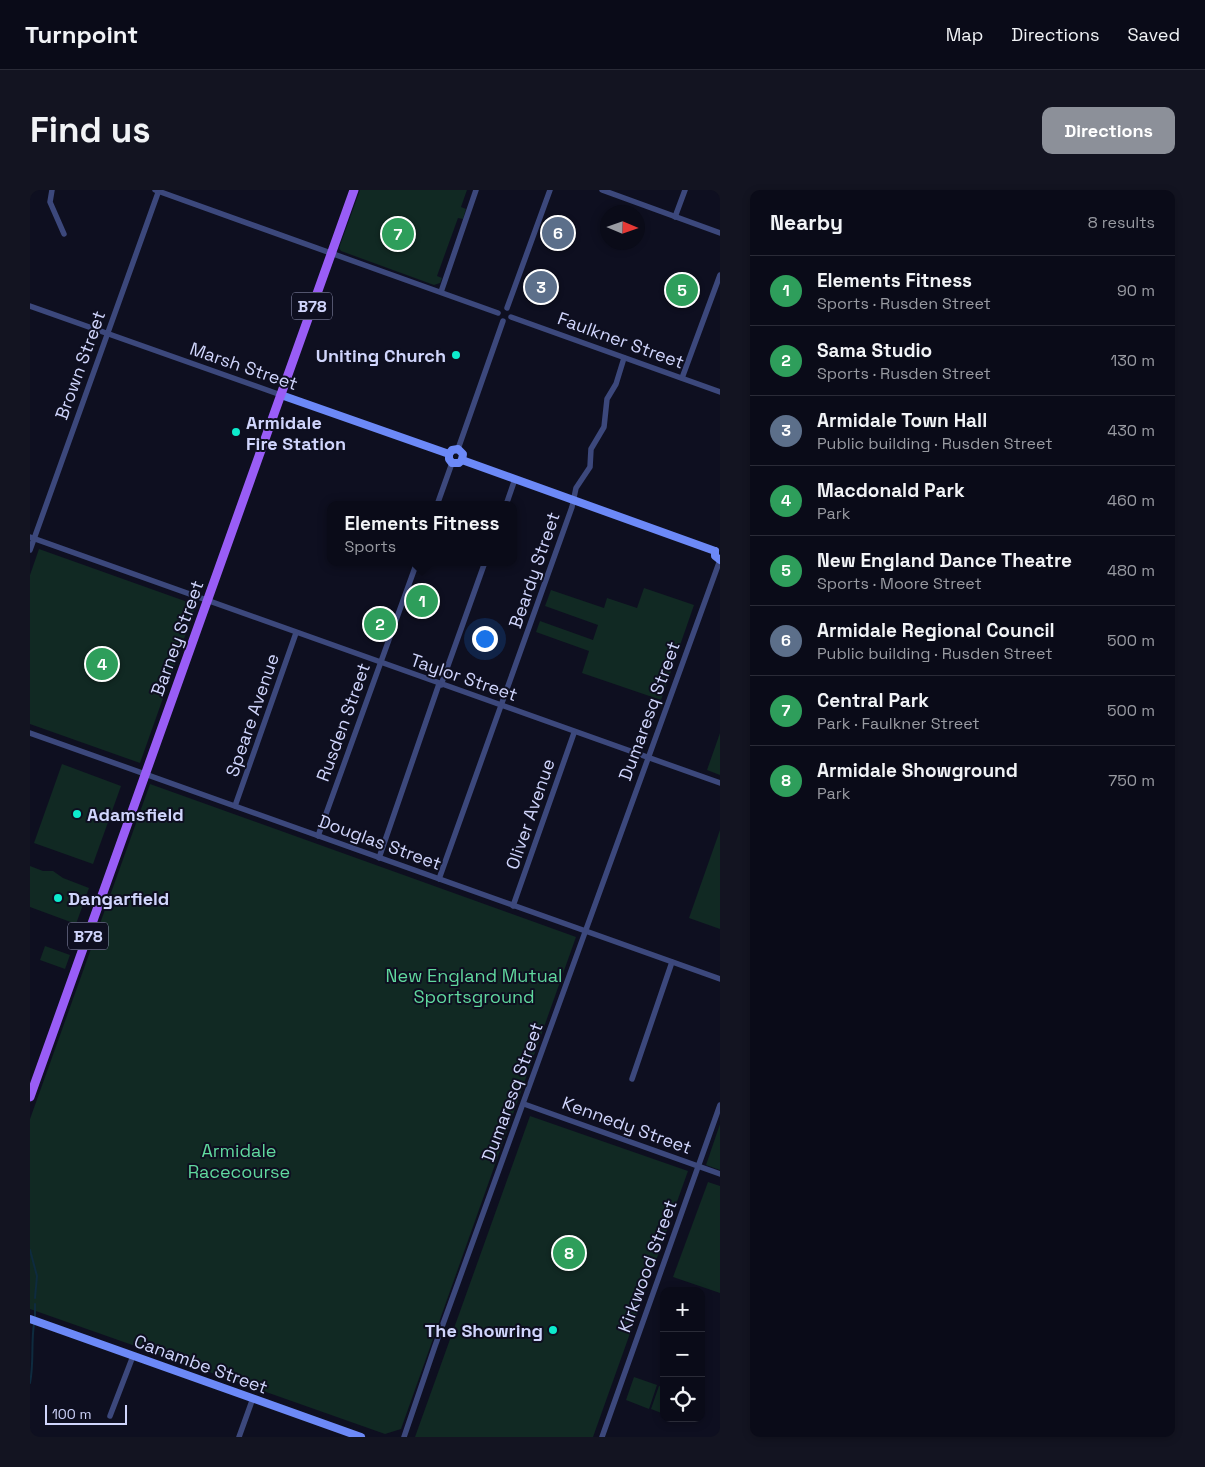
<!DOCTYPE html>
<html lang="en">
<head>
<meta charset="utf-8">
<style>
  body { margin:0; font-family:"Space Grotesk",sans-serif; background:#131421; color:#f1f3f6 }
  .controls { position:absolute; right:15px; bottom:15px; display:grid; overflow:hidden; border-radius:10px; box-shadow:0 2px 8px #0003 }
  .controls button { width:45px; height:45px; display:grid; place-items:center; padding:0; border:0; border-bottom:1px solid #2a2b37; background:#0a0b18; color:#f1f3f6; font:25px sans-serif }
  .compass { position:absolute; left:570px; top:15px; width:45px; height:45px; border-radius:50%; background:#0a0b18; box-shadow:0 2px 8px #0003; rotate:92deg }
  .scale { position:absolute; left:15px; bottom:12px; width:82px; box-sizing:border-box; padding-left:5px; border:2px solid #d0d5fc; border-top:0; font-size:14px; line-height:18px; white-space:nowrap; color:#d0d5fc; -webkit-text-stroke:4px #0e0f20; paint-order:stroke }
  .you { position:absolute; left:454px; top:448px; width:18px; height:18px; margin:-12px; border:4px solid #fff; border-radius:50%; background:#1a73e8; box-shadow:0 0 0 8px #1a73e833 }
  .badge { display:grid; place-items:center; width:32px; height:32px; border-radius:50%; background:#8c9099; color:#fff; font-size:16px; font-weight:700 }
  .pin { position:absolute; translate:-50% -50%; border:2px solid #fff; box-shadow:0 1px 5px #0006 }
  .popup { position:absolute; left:297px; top:311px; width:190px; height:65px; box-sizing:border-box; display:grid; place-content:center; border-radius:10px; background:#0a0b18; filter:drop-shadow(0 1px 4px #0005); font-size:16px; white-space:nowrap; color:#999ba2 }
  .popup b { font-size:19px; color:#f1f3f6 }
  .popup::after { content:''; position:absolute; left:50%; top:100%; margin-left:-10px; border:10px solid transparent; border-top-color:#0a0b18 }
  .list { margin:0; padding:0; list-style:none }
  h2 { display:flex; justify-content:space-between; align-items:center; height:65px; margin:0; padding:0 20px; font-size:21px }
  h2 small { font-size:16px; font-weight:400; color:#999ba2 }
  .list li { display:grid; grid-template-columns:32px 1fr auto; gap:15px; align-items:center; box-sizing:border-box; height:70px; padding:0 20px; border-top:1px solid #2a2b37 }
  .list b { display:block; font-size:19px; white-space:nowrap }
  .list p { margin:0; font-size:16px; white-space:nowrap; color:#999ba2 }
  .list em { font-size:16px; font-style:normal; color:#999ba2 }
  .icon { flex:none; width:28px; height:28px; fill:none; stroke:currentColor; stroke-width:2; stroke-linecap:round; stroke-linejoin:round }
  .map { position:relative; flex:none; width:690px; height:1247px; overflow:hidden; border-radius:10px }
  header { display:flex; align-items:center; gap:30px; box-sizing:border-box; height:70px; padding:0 25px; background:#0a0b18; border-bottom:1px solid #2a2b37 }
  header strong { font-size:24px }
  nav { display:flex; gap:28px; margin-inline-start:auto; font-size:18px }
  .intro { display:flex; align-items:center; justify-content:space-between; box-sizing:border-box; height:120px; padding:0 30px }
  h1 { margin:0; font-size:35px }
  .button { padding:12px 22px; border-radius:10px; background:#8c9099; color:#fff; font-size:18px; font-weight:700 }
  main { display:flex; gap:30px; padding:0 30px }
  aside { flex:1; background:#0a0b18; border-radius:10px; box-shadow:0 2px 8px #0003 }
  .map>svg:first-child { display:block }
</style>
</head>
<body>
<header>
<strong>Turnpoint</strong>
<nav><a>Map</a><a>Directions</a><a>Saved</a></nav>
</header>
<div class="intro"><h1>Find us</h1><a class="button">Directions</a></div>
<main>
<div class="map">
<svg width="690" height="1247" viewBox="0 0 690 1247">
  <rect width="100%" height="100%" fill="#0e0f20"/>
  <g fill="#112923">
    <polygon points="330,0 437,0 431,17 436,19 433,29 428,28 407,86 412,88 410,93 404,95 311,61 309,58"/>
    <polygon points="9,359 166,415 110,573 0,534 0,385"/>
    <polygon points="614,398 664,415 631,510 552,483 559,461 506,442 510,431 563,450 568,435 515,416 521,400 574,418 577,408 607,418"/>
    <polygon points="690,543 690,585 677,580"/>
    <polygon points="32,574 91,596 63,674 4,653"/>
    <polygon points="120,594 546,747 371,1239 355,1244 0,1119 0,929"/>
    <polygon points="690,640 690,739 659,728"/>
    <polygon points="0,676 13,681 23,681 33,688 59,698 46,734 0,717"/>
    <polygon points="15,756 40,765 35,779 10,770"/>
    <polygon points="500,926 658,981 563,1247 385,1247"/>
    <polygon points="690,934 690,980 676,975"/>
    <polygon points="678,992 690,996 690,1103 643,1087"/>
    <polygon points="604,1187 627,1195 619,1219 596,1210"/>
    <polygon points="629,1196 634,1197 634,1224 621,1219"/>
  </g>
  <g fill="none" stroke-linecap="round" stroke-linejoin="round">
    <g stroke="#0e2b3f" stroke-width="2">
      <polyline points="0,1060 7,1086 5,1108"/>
      <polyline points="5,1127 5,1114"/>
      <path d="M0,1193C4,1173 1,1153 4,1134"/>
    </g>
    <g stroke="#3c487c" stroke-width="5.5">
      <polyline points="22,0 20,12 34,44"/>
      <polyline points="125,0 468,123"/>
      <polyline points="572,0 690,43"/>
      <polyline points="645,27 655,0"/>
      <polyline points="411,102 446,0"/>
      <polyline points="0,116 251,205"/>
      <polyline points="477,118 520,0"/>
      <polyline points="481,127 690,202"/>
      <polyline points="652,188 690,85"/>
      <polyline points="428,259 473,131"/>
      <polyline points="407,315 422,273"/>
      <polyline points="476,315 485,289"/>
      <polyline points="0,347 690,593"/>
      <polyline points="0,360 129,0"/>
      <polyline points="411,495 455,372"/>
      <polyline points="0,543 690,789"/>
      <polyline points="205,616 266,443"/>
      <polyline points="288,646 387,372"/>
      <polyline points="349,668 409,494"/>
      <polyline points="409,689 542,317 546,298 560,277 561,259 574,237 577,209 586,194 594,168"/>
      <polyline points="483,716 544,543"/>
      <polyline points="602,889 642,772"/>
      <polyline points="494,914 690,984"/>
      <polyline points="80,1226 103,1166"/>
      <polyline points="209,1247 223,1208"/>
      <polyline points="374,1247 405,1156 690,370"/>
      <polyline points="572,1247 690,915"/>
    </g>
    <g stroke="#6c89f7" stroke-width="8">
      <polyline points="251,205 419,264"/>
      <polyline points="419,264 422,260 428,259 433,264 432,270"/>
      <polyline points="419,264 419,269 422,273 429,273 432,270"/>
      <polyline points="432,270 685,361"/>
      <polyline points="685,361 685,366 690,370"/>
      <polyline points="0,1129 331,1247"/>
    </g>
    <polyline stroke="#995df6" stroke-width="9" points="0,907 324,0"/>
  </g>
  <g fill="#0debcd" stroke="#0e0f20" stroke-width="2">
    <circle cx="426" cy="165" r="5"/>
    <circle cx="206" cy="242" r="5"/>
    <circle cx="47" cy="624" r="5"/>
    <circle cx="28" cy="708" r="5"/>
    <circle cx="523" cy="1140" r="5"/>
  </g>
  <g text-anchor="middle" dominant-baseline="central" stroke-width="4" stroke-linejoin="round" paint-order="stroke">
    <g fill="#0e0f20" stroke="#969aba" stroke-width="1">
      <rect x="262" y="102.5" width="40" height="27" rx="4"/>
      <rect x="38" y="732.5" width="40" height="27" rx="4"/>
    </g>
    <g font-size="16" font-weight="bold" fill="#d0d5fc">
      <text x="282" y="116">B78</text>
      <text x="58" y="746">B78</text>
    </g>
    <g font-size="18" fill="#d0d5fc" stroke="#0e0f20">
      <text transform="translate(591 150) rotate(20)">Faulkner Street</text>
      <text transform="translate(50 175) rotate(-70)">Brown Street</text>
      <text transform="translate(214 176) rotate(19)">Marsh Street</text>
      <text transform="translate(504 380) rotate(-71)">Beardy Street</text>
      <text transform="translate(147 448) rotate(-70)">Barney Street</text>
      <text transform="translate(434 487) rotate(19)">Taylor Street</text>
      <text transform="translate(619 521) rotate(-70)">Dumaresq Street</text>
      <text transform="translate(222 525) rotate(-71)">Speare Avenue</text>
      <text transform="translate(313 532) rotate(-70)">Rusden Street</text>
      <text transform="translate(500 624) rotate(-71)">Oliver Avenue</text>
      <text transform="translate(350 652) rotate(20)">Douglas Street</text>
      <text transform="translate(482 902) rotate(-70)">Dumaresq Street</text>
      <text transform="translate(597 935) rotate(20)">Kennedy Street</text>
      <text transform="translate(617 1076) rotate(-70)">Kirkwood Street</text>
      <text transform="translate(171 1174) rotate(20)">Canambe Street</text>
    </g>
    <g font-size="18" font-weight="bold" fill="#d0d5fc" stroke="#0e0f20" text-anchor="start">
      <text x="416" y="165" text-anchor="end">Uniting Church</text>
      <text x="216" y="232">Armidale<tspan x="216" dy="21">Fire Station</tspan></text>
      <text x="57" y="624">Adamsfield</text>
      <text x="38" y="708">Dangarfield</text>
      <text x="513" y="1140" text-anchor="end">The Showring</text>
    </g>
    <g font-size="18" fill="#60d89e" stroke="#0e0f20">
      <text x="444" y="785">New England Mutual<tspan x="444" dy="21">Sportsground</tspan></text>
      <text x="209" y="960">Armidale<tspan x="209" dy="21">Racecourse</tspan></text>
    </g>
  </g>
</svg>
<div class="controls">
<button>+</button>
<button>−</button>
<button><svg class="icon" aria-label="locate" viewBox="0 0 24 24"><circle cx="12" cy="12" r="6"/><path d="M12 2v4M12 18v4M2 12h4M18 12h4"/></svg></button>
</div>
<svg class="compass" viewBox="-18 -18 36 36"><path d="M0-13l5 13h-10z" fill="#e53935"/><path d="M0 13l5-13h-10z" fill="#999ba2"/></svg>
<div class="scale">100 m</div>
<div class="you"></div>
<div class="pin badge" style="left:392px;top:411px;background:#2e9e5b">1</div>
<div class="popup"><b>Elements Fitness</b>Sports</div>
<div class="pin badge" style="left:350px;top:434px;background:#2e9e5b">2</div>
<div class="pin badge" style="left:511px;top:97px;background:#5c6f8a">3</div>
<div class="pin badge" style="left:72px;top:474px;background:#2e9e5b">4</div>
<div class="pin badge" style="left:652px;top:100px;background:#2e9e5b">5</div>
<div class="pin badge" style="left:528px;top:43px;background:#5c6f8a">6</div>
<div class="pin badge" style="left:368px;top:44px;background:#2e9e5b">7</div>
<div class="pin badge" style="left:539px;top:1063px;background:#2e9e5b">8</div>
</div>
<aside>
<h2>Nearby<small>8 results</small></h2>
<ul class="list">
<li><span class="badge" style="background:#2e9e5b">1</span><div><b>Elements Fitness</b><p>Sports · Rusden Street</p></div><em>90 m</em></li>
<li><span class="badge" style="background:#2e9e5b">2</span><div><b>Sama Studio</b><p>Sports · Rusden Street</p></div><em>130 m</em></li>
<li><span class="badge" style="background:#5c6f8a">3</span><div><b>Armidale Town Hall</b><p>Public building · Rusden Street</p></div><em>430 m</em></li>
<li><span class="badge" style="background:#2e9e5b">4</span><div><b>Macdonald Park</b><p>Park</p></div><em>460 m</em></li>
<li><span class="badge" style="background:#2e9e5b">5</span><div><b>New England Dance Theatre</b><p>Sports · Moore Street</p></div><em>480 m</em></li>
<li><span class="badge" style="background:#5c6f8a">6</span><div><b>Armidale Regional Council</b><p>Public building · Rusden Street</p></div><em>500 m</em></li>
<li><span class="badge" style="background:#2e9e5b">7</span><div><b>Central Park</b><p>Park · Faulkner Street</p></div><em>500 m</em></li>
<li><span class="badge" style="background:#2e9e5b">8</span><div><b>Armidale Showground</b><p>Park</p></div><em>750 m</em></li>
</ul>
</aside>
</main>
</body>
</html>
